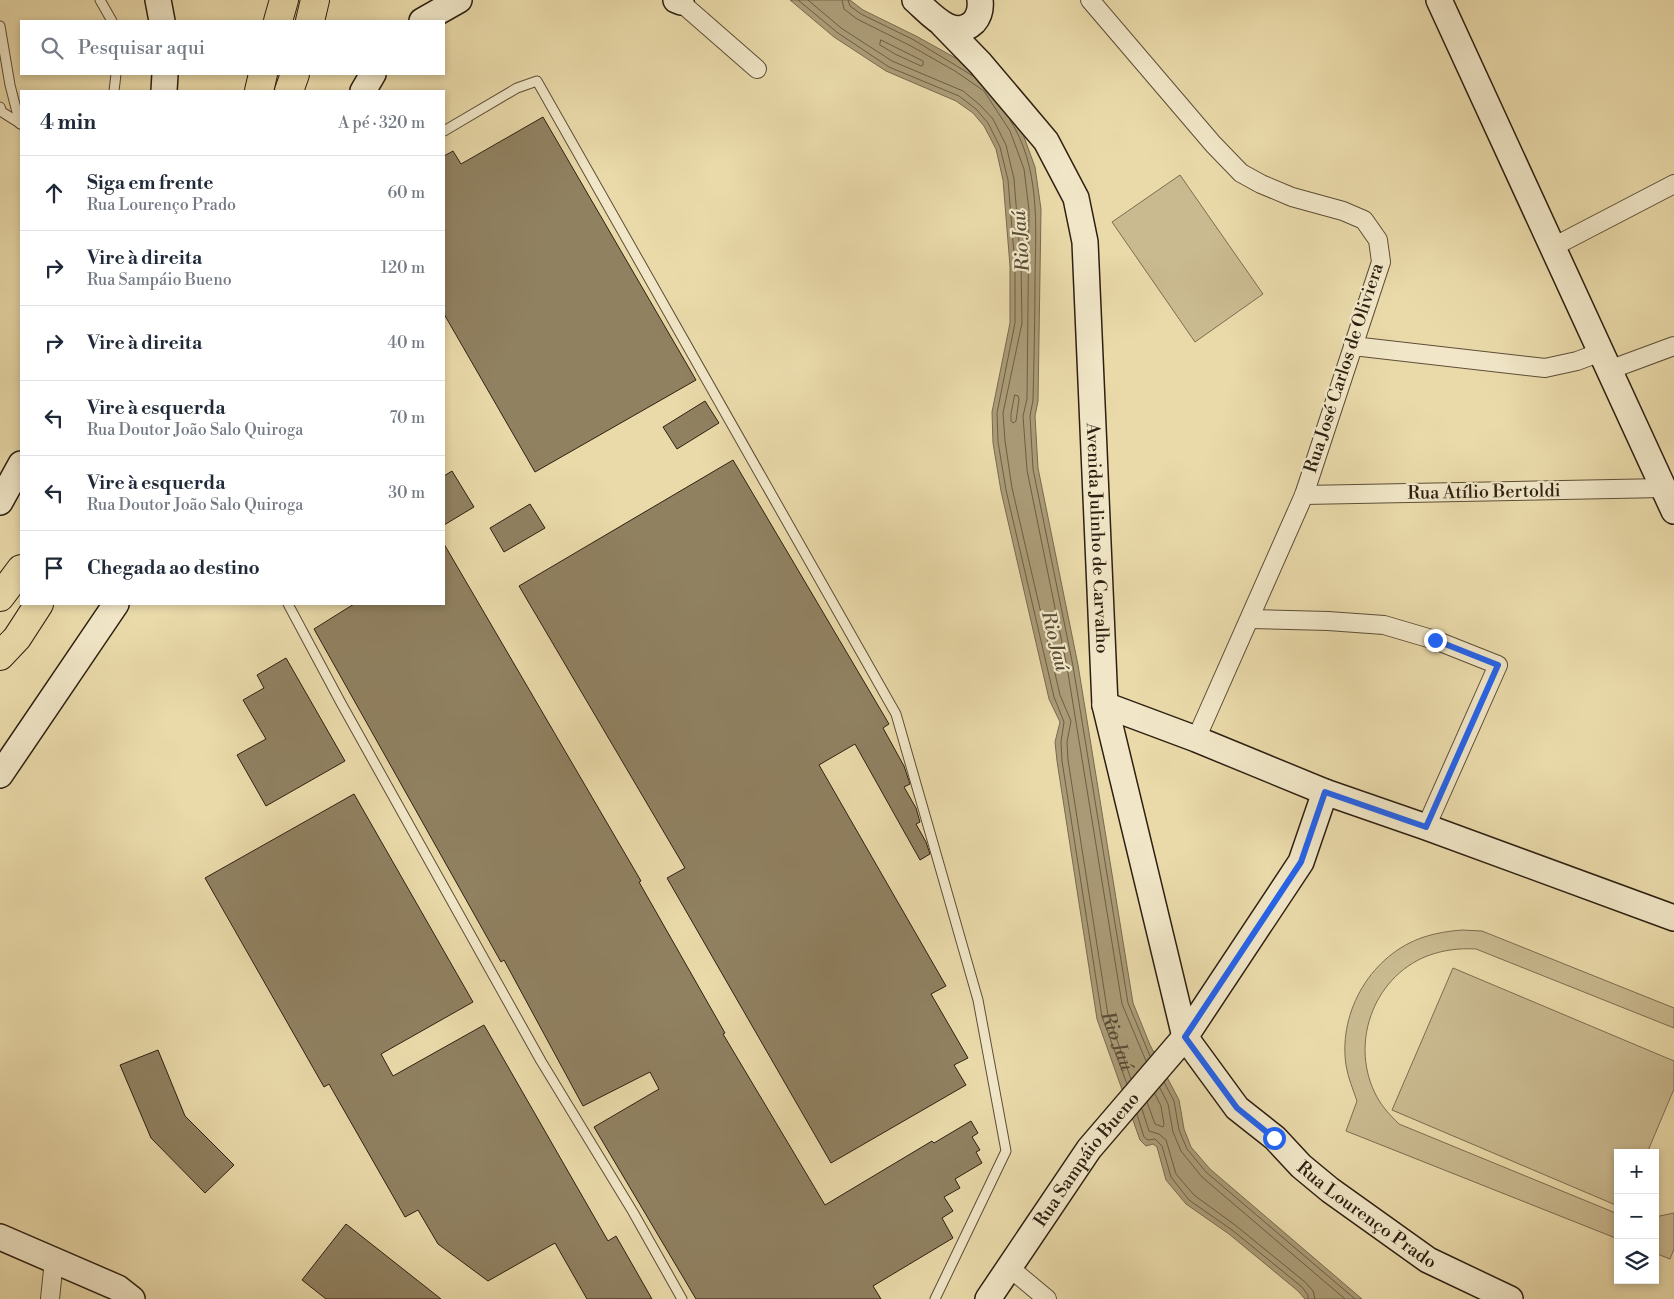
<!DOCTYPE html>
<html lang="pt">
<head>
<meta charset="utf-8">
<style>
  body { margin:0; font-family:"Libre Bodoni",serif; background:#f6f6f7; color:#1f2937 }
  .controls { position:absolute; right:15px; bottom:15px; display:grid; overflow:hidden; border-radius:0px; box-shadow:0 2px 8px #0003 }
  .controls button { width:45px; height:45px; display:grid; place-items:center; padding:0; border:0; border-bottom:1px solid #e0e1e3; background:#fff; color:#1f2937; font:25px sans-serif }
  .stop { position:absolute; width:15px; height:15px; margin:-11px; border:4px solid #2563eb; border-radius:50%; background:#fff }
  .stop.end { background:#2563eb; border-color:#fff; box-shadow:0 1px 5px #0008 }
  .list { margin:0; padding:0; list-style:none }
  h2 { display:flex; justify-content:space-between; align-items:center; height:65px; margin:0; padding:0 20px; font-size:21px }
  h2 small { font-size:16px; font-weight:400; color:#747a83 }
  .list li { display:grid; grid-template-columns:32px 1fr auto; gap:15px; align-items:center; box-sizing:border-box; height:75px; padding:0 20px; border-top:1px solid #e0e1e3 }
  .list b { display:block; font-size:19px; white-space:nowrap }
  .list p { margin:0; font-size:16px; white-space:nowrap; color:#747a83 }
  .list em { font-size:16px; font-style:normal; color:#747a83 }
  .icon { flex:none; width:28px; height:28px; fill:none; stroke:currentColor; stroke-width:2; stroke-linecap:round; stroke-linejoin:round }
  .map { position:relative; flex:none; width:1674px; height:1299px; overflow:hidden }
  .search { position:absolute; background:#fff; box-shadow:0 2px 8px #0003; left:20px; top:20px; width:425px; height:55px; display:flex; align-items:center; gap:12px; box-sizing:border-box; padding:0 18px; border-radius:0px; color:#747a83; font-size:19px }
  .panel { position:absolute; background:#fff; box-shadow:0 2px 8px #0003; left:20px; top:90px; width:425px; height:515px; border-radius:0px }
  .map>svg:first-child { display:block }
</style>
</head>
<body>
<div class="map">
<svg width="1674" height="1299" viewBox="0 0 1674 1299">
  <rect width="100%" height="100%" fill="#eadaaa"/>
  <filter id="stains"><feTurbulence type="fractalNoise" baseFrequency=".004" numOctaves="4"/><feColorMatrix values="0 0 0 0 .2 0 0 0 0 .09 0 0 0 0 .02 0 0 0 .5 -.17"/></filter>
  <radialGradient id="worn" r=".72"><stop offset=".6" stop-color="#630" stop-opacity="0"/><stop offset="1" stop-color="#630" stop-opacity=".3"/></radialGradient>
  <g fill="#caba90" stroke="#7c6d50">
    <polygon points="1180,175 1263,294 1195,342 1112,222"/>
    <path d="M1462,930L1482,931L1674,1008V1028L1476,949C1459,948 1443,950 1427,956C1372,978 1349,1046 1377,1097C1383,1108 1391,1116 1399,1124L1618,1214V1239L1346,1131L1357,1101C1353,1089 1348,1078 1346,1065C1338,1011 1372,954 1424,937C1436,933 1449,931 1462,930Z"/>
    <polygon points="1453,968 1674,1061 1674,1089 1647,1153 1618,1153 1618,1206 1392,1110"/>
    <polygon points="1674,1213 1674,1249 1670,1259 1655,1253 1655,1217"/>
  </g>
  <polygon fill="#aa9b76" stroke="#786a4e" points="790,0 850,0 863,10 916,36 961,61 993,84 1020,126 1035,167 1041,209 1038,401 1035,416 1038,468 1078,665 1133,1003 1150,1045 1179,1100 1184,1129 1191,1147 1210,1169 1362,1299 1305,1299 1298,1291 1229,1234 1186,1204 1166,1180 1157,1147 1153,1144 1146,1146 1140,1140 1097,1019 1057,761 1055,742 1060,722 1049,699 1001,491 993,443 992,412 1010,323 1010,266 1003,180 996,149 984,126 973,113 956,101 886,71 834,37"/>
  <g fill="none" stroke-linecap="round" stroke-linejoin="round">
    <g stroke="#6c5e44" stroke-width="1">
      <polyline points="798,0 838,33 889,67 959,96 976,109 988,123 1000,147 1008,180 1015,266 1015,323 997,413 998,442 1006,490 1054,697 1064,722 1061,742 1062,761 1102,1017 1127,1084"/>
      <path id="s1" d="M808,0L841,28L892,61L963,91L980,105L993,119L1006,145L1014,179L1021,266L1022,323L1003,413L1005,441L1012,488L1060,695L1071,721L1067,742L1068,760L1108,1015L1131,1079"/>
      <polyline points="842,0 844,9 857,19 911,46 955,71 984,91 1010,131 1024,169 1029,210 1027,399 1023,416 1027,470 1067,667 1122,1004 1146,1061"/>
      <polyline points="848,0 850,6 861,14 914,40 973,76"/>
      <polygon points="881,40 923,61 923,65 921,66 895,54 880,45"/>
      <path d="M1010,120C1040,167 1036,224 1035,277C1035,318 1034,359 1033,400L1030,416L1033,469L1073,666L1128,1003L1150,1056"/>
      <polygon points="1015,395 1018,396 1019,399 1016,421 1013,423 1011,421 1011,414"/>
      <polyline points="1164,1082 1174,1101 1179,1130 1187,1149 1206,1172 1355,1299"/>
      <polyline points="1160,1088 1168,1104 1173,1132 1181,1151 1202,1177 1345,1299"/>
      <polyline points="1147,1102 1155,1124 1163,1127 1164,1124 1161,1106 1155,1094"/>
      <polyline points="1142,1109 1149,1131 1159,1134 1166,1140 1176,1174 1194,1195 1235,1225 1305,1282 1313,1291 1315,1299"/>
      <polyline points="1137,1114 1144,1137 1148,1140 1155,1139 1162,1146 1171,1177 1189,1200 1232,1230 1302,1287 1308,1295 1308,1299"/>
    </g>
  </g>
  <g fill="#908161" stroke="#2e2011">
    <polygon points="543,117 696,380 535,472 444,314 444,156 453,151 461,164"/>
    <polygon points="705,401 719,423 677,449 663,427"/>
    <polygon points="733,460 889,724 883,728 904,766 910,784 904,787 916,808 920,822 916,824 926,842 930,854 920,860 855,744 819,765 946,986 931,994 968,1058 954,1065 966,1085 831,1163 667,878 685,868 519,586"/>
    <polygon points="452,471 474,507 444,525 444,476"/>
    <polygon points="530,504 545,528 504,552 490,528"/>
    <polygon points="444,544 641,881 639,882 725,1033 723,1034 825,1205 932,1141 934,1143 971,1121 978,1133 972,1137 980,1150 976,1152 982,1163 955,1179 960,1188 944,1197 953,1211 942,1218 953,1238 873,1286 881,1299 696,1299 594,1127 659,1089 650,1072 583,1106 504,960 501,962 314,629 354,604 444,604"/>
    <polygon points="286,658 345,761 266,806 237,755 266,739 243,700 264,688 257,675"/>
    <polygon points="354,794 473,1002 381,1054 393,1076 484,1025 608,1241 616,1236 652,1299 587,1299 555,1243 488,1281 438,1244 418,1210 405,1217 329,1084 324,1087 205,878"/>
    <polygon points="158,1050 185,1116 234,1165 205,1193 151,1138 120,1065"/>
    <polygon points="346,1224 441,1299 326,1299 302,1280"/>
  </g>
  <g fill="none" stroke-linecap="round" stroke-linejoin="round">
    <g stroke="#5d4e37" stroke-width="11">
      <g id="lane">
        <polyline points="100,0 112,21"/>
        <polyline points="0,26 10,85 20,124"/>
        <polyline points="114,91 116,74"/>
        <polyline points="0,107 2,112 21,124"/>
        <polyline points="444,131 517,88 537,81 896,714 978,1000 1006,1151 935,1299"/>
        <polyline points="288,604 341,703 541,1061 633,1212 682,1299"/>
      </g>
    </g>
    <g stroke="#5d4e37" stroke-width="20">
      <g id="street">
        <polyline points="678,0 757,69"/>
        <polyline points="1090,0 1213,144 1241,173 1261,184 1292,197 1343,211 1364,220 1378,240 1381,262 1304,495 1196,739"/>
        <polyline points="1553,247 1674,184"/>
        <polyline points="1353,346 1545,368 1577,361 1601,352"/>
        <polyline points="1609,370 1674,346"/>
        <polyline points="1304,495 1664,488"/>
        <polyline points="1250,619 1328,621 1384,625 1435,640 1498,665 1426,827"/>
        <polyline points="1010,1268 1047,1299"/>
        <polyline points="50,1299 54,1260"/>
      </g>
    </g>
    <g stroke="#2e2011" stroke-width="28">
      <g id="secondary">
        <polyline points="158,0 162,21"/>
        <polyline points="676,0 681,2"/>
        <path d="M915,0C930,13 953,42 974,22C980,15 981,8 980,0"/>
        <polyline points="1439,0 1674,511"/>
        <polyline points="422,21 459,0"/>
        <path id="s2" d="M943,25L980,63L1046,141L1076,198L1085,242L1105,705L1185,1037L1237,1108L1275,1138L1301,1166L1330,1190L1428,1260L1510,1299"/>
        <polyline points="164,91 165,74"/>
        <polyline points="363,91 373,74"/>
        <polyline points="0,502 21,464"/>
        <polyline points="1105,705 1196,739 1325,792 1426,827 1674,918"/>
        <polyline points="0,775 116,604"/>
        <polyline points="0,1237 118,1288 132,1299"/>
        <path id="s3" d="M988,1299L1089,1149L1185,1037L1301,862L1325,792"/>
      </g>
    </g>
    <g stroke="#2e2011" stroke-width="30">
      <g id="highway">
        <polyline points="278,21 284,0"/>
        <polyline points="310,21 315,0"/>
        <polyline points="259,91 263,74"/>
        <polyline points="289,91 295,74"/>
        <polyline points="0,597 21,569"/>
        <polyline points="0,656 17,638 39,604"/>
      </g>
    </g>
    <use href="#lane" stroke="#f1e7c8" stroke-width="9"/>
    <use href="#street" stroke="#f1e7c8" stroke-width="18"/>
    <use href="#secondary" stroke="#f1e7c8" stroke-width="25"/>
    <use href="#highway" stroke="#eadaaa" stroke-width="28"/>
  </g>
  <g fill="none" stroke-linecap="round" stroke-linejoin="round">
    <polyline stroke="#2563eb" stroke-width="6" points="1274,1138 1237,1108 1185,1037 1301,862 1325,792 1426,827 1498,665 1435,640"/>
  </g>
  <g text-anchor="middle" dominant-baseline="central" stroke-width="4.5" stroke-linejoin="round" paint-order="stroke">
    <g font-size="18" fill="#2e2011" stroke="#f1e7c8">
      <text transform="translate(1344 368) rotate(-72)">Rua José Carlos de Oliviera</text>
      <text transform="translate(1484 492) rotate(-1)">Rua Atílio Bertoldi</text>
      <text stroke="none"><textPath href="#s2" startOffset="561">Avenida Julinho de Carvalho</textPath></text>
      <text stroke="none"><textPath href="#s3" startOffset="171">Rua Sampáio Bueno</textPath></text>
      <text stroke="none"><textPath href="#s2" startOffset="1326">Rua Lourenço Prado</textPath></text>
    </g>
    <g font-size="19" font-style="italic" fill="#594b34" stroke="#f1e7c8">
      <text transform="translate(1021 241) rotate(-94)">Rio Jaú</text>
      <text transform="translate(1055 641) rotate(76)">Rio Jaú</text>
      <text stroke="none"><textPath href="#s1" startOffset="1164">Rio Jaú</textPath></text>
    </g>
  </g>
  <rect width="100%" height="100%" filter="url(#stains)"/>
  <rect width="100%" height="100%" fill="url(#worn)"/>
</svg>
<div class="controls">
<button>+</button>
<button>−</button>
<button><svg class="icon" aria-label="layers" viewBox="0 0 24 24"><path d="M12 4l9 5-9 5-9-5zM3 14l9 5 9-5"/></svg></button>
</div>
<div class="stop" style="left:1274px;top:1138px"></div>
<div class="stop end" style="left:1435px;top:640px"></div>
<div class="search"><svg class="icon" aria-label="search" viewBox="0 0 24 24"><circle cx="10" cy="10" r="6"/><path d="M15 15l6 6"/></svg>Pesquisar aqui</div>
<section class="panel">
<h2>4 min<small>A pé · 320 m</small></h2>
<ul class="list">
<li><svg class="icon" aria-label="ahead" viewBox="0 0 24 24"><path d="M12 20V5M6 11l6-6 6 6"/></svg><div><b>Siga em frente</b><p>Rua Lourenço Prado</p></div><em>60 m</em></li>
<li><svg class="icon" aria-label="right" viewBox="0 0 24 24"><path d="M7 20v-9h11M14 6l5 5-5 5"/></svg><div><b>Vire à direita</b><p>Rua Sampáio Bueno</p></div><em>120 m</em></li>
<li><svg class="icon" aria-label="right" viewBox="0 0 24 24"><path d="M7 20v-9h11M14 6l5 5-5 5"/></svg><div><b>Vire à direita</b></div><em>40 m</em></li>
<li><svg class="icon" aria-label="left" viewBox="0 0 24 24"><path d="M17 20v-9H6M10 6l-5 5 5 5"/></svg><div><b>Vire à esquerda</b><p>Rua Doutor João Salo Quiroga</p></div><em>70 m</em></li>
<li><svg class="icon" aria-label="left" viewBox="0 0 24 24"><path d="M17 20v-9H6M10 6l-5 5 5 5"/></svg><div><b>Vire à esquerda</b><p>Rua Doutor João Salo Quiroga</p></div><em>30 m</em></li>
<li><svg class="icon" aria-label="arrive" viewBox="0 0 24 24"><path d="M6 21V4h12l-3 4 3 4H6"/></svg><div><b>Chegada ao destino</b></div></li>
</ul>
</section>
</div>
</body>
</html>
